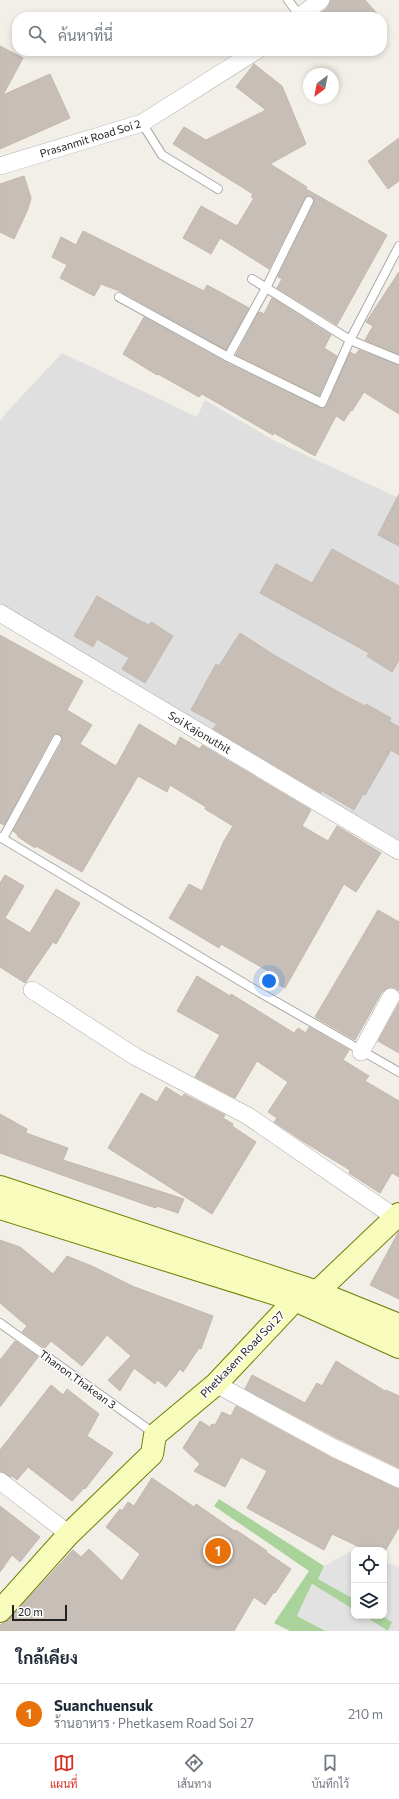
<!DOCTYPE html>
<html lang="th">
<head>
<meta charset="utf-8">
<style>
  body { margin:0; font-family:Commissioner,Sarabun,sans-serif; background:#f2f2f3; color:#1f2937 }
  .controls { position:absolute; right:12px; bottom:12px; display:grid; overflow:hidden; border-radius:8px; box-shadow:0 2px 6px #0003 }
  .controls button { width:36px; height:36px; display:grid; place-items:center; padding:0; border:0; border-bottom:1px solid #e0e1e3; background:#fff; color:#1f2937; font:20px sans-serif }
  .compass { position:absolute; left:303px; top:68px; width:36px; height:36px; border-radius:50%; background:#fff; box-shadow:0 2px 6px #0003; rotate:212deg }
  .scale { position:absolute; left:12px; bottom:10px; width:55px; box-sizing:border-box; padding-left:4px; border:2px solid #222; border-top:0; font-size:11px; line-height:14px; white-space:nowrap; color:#222; -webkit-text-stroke:3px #fff; paint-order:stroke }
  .you { position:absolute; left:269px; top:981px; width:14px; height:14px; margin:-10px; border:3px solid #fff; border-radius:50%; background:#1a73e8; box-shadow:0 0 0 6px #1a73e833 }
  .badge { display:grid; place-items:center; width:26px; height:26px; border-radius:50%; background:#d93025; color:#fff; font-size:13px; font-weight:700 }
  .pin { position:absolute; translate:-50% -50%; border:2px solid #fff; box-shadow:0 1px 4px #0006 }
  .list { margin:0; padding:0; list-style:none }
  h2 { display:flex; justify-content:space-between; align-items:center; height:52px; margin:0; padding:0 16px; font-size:17px }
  h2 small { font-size:13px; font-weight:400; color:#747a83 }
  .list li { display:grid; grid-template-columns:26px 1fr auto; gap:12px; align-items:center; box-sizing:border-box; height:60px; padding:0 16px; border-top:1px solid #e0e1e3 }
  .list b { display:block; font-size:15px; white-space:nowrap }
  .list p { margin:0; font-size:13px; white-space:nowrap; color:#747a83 }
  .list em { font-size:13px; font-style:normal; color:#747a83 }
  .icon { flex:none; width:22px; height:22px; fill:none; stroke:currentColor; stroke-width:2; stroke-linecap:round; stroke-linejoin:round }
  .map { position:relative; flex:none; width:399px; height:1631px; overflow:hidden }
  .search { position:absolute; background:#fff; box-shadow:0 2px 6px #0003; left:12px; right:12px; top:12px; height:44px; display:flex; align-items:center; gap:10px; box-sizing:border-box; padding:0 14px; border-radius:16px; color:#747a83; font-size:15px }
  .sheet { height:112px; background:#fff }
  nav { display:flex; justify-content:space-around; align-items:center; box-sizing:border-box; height:56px; border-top:1px solid #e0e1e3; background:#fff; font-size:11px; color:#747a83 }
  nav a { display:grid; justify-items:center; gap:2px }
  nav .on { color:#d93025 }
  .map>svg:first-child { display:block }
</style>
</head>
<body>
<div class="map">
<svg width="399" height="1631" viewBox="0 0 399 1631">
  <rect width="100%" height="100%" fill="#f2efe8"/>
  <polygon fill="#e0dfdf" points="62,353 197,417 205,400 273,440 399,498 399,842 0,612 0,421 6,413"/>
  <g fill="#aad39b">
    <polygon points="219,1499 324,1566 319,1579 354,1599 354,1610 312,1584 297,1616 326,1631 290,1631 274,1623 309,1571 214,1506"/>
    <polygon points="364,1616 382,1616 393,1622 388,1631"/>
  </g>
  <g fill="#e2e2e2">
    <polygon points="349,1552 354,1553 354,1599 318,1579 324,1566"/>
    <polygon points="384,1562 399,1567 399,1631 326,1631 297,1616 312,1584 354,1610 354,1616 364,1616 388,1631 392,1622 382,1616 384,1616"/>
  </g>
  <g fill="#c7bfb7" stroke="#c5b7aa">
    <polygon points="331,0 365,0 380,17 315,17 327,8"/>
    <polygon points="0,46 23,58 3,95 50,74 70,118 0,149"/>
    <polygon points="254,64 282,86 306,144 270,164 307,187 306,189 387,235 337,325 277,288 282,279 278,277 279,274 314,203 314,200 312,196 308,196 304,199 269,269 220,238 211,254 183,238 201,206 237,226 254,198 251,197 253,194 173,144 184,127 206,140 266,110 236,87"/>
    <polygon points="399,138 399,181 388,189 368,161"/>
    <polygon points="24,176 31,198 28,209 14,239 0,232 0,184"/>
    <polygon points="83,231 204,291 207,285 249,308 226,350 122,292 101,284 94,296 60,278 67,265 52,257 61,237 76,245"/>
    <polygon points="399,272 399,354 365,340 373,326 366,322"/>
    <polygon points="272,298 331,335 324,348 337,356 319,396 236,355 258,313 261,312 264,314"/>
    <polygon points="144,317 225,362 322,408 327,405 350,352 355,355 359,350 399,365 399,414 364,392 352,411 351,410 344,421 336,416 315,456 274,433 273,435 202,394 199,397 158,374 157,375 123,354"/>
    <polygon points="399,494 399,546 378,535"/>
    <polygon points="332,549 399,586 399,660 392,672 367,656 369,653 260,593 276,564 312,583"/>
    <polygon points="97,596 135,618 149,625 151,622 173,636 145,683 122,669 129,658 97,639 93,647 74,636"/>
    <polygon points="240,633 274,655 342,694 365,706 366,704 391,718 389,721 399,727 399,755 391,750 365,795 363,794 354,810 322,791 321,793 213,729 217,724 191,710 216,664 219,666"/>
    <polygon points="0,635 83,681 67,710 92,725 80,744 116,766 139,724 176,746 180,737 200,749 202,745 311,810 302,826 328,841 337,826 381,853 356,892 344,884 285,988 264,977 268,971 221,944 219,948 169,918 189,884 202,891 224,841 233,826 205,809 206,807 170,785 167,792 138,776 82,872 36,846 35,848 17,836 18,835 13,831 62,742 61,736 56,734 52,736 4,825 0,823"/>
    <polygon points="5,875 24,886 5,918 30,933 56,889 80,903 56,944 53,942 25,983 0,967 0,883"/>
    <polygon points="378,910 399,922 399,991 395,988 390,987 382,992 355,1040 315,1017"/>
    <polygon points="197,976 230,996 231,994 294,1033 298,1028 306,1033 309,1027 349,1050 343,1060 369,1076 365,1081 399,1101 399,1177 392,1173 380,1193 349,1173 350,1170 304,1142 274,1122 277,1118 268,1112 288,1082 257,1061 235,1098 195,1077 220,1035 177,1011"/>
    <polygon points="399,1003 399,1053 378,1041"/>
    <polygon points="166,1087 182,1097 184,1094 225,1115 223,1118 233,1124 232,1126 256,1142 212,1214 108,1148 141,1093 157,1102"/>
    <polygon points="0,1114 27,1129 26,1133 68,1148 63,1160 184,1199 178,1213 157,1206 156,1208 141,1203 0,1153"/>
    <polygon points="399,1231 399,1299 370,1285"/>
    <polygon points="0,1240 20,1247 53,1274 67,1256 94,1267 132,1286 213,1316 201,1349 199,1348 183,1372 180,1369 166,1387 157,1380 155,1384 134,1368 120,1391 108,1380 131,1356 107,1335 82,1366 51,1341 45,1348 22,1332 27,1326 0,1303"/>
    <polygon points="15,1341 38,1357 0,1407 0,1360"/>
    <polygon points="336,1361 385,1391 386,1390 399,1396 399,1468 339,1439 245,1389 252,1375 305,1403 317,1383 322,1386"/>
    <polygon points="51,1385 63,1395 67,1389 99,1414 87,1436 113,1453 85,1489 84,1488 72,1501 28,1467 17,1480 12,1476 11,1477 0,1471 0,1450"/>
    <polygon points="236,1406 330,1457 399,1489 399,1527 384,1553 384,1550 366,1550 332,1534 324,1550 247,1508 267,1471 241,1457 225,1487 194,1471 200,1464 183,1448 200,1421 210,1427 212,1424 215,1425 222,1412 231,1416"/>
    <polygon points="152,1478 194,1507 196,1504 235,1531 236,1530 267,1551 266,1552 291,1569 275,1593 274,1592 265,1605 254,1597 234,1631 0,1631 0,1625 9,1619 73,1550 81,1557 89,1549 122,1581 140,1554 106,1527 120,1509 122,1511 128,1502 134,1506"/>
    <polygon points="0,1506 40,1537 20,1562 12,1555 0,1572"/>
  </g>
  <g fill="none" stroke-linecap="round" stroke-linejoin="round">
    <g stroke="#a9a9a9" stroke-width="10">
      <g id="lane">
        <polyline points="288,0 300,16"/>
        <polyline points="142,123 162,155 218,189"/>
        <polyline points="252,279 350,340 399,360"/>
        <polyline points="119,297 228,357 322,403 350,340 399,246"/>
        <polyline points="228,357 266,288 309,201"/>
        <polyline points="0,837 252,988 399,1072"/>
        <polyline points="3,838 57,739"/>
        <polyline points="0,1323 155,1434"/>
      </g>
    </g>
    <g stroke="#a9a9a9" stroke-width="18">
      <g id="street">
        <polyline points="299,17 321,0"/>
        <polyline points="0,166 142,123 256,51"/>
        <polyline points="0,613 399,851"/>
        <polyline points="32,990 136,1057 248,1116 396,1218"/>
        <polyline points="361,1052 391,997"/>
        <polyline points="216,1384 334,1448 399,1479"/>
        <polyline points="0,1481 69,1534"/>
      </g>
    </g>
    <g stroke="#6e8100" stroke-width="24">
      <g id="secondary">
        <polyline points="0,1187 317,1292 399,1325"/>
        <polyline points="0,1208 295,1300 399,1347"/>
        <polyline points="0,1611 69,1534 152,1454 155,1435 216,1384 295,1300 317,1292 399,1214"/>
      </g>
    </g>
    <use href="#lane" stroke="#fff" stroke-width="8"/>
    <use href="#street" stroke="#fff" stroke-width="17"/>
    <use href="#secondary" stroke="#f7fcbc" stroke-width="22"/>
  </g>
  <g text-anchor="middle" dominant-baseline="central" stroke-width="3" stroke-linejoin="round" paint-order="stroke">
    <g font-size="11" fill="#222" stroke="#fff">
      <text transform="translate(90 138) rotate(-17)">Prasanmit Road Soi 2</text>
      <text transform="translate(200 732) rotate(31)">Soi Kajonuthit</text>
      <text transform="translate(242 1354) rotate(-46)">Phetkasem Road Soi 27</text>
      <text transform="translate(78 1379) rotate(36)">Thanon Thakean 3</text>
    </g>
  </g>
</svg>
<div class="controls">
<button><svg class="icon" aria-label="locate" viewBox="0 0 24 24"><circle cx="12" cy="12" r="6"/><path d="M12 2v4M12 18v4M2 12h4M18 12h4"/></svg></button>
<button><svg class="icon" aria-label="layers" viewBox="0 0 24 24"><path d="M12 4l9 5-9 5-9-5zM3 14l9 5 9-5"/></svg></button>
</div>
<svg class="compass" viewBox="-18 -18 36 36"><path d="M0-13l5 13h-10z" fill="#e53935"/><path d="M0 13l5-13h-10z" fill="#747a83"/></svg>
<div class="scale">20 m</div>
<div class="you"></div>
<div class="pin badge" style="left:218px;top:1551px;background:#e8710a">1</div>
<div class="search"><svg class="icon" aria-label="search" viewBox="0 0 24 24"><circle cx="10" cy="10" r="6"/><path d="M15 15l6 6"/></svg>ค้นหาที่นี่</div>
</div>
<section class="sheet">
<h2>ใกล้เคียง<small></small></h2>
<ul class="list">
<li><span class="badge" style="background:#e8710a">1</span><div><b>Suanchuensuk</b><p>ร้านอาหาร · Phetkasem Road Soi 27</p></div><em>210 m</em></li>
</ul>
</section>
<nav>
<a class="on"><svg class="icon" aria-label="map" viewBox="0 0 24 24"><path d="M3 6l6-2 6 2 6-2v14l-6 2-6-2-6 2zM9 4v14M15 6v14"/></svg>แผนที่</a>
<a><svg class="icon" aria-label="directions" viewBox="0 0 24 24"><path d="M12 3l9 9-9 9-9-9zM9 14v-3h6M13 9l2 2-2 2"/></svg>เส้นทาง</a>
<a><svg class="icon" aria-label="saved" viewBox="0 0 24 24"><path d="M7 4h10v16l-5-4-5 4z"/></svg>บันทึกไว้</a>
</nav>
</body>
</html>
